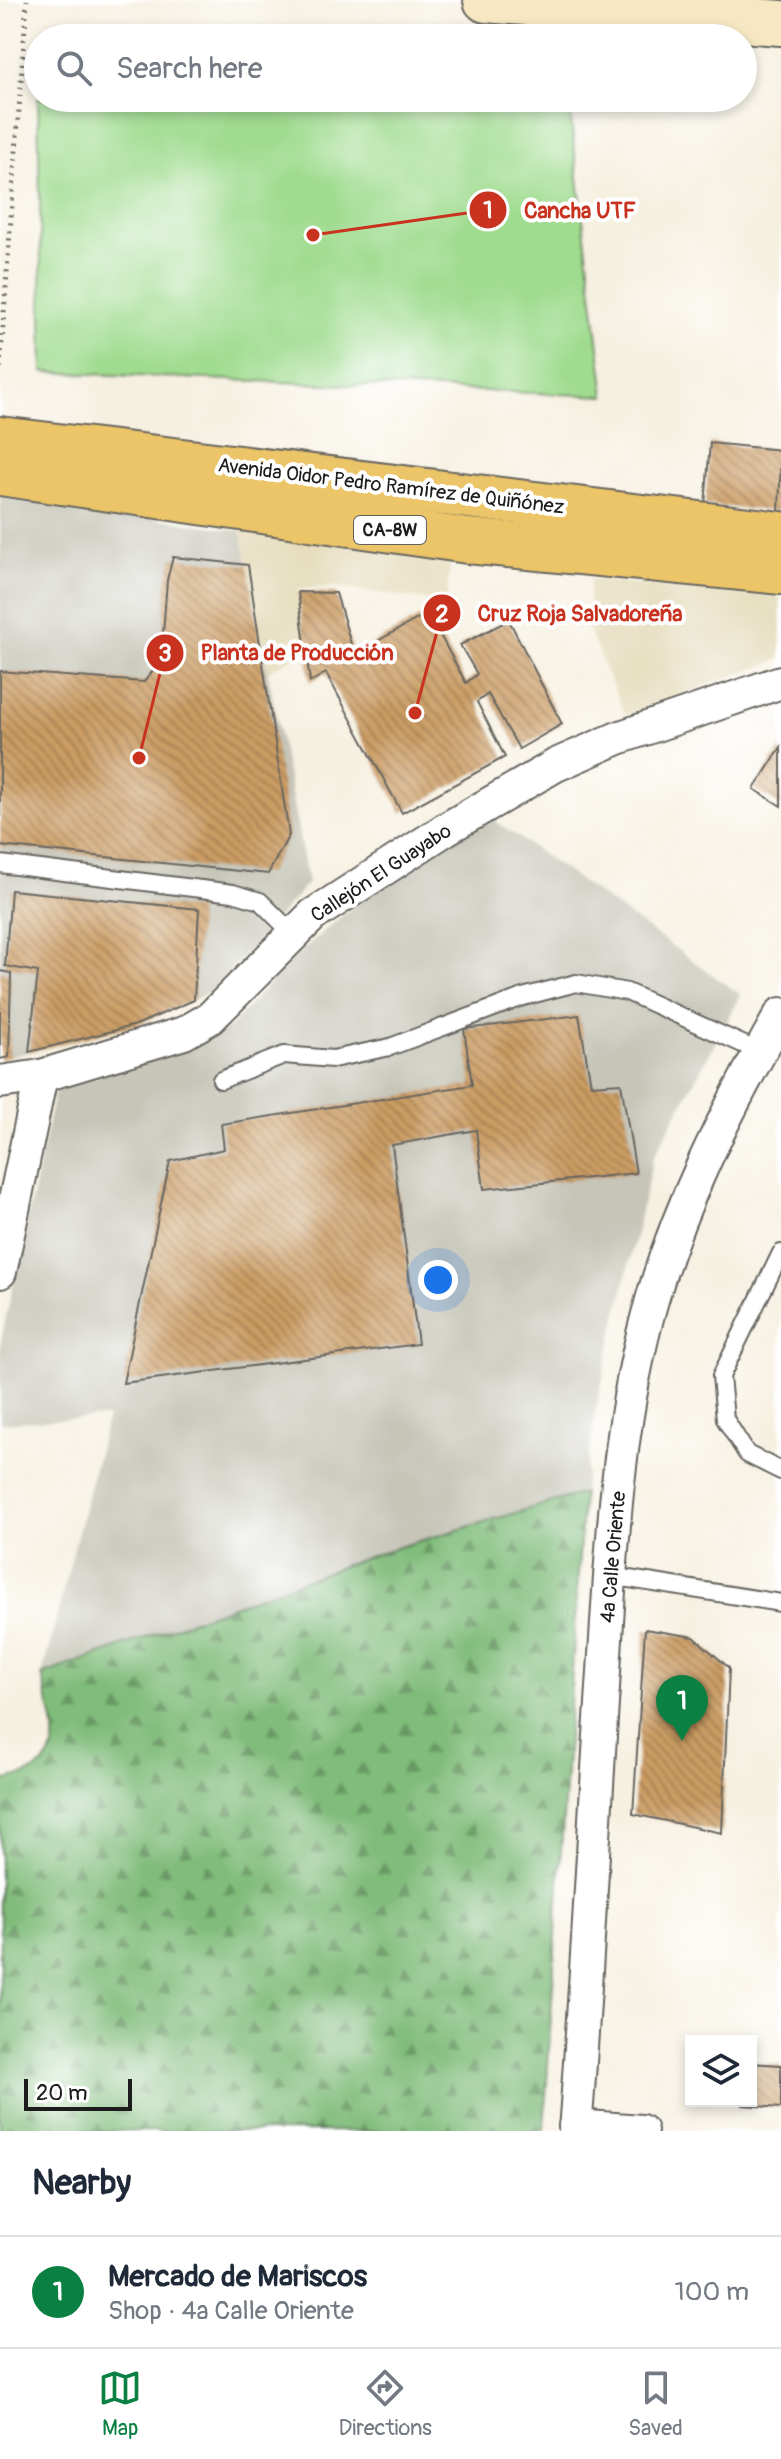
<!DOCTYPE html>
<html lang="en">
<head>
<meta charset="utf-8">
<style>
  body { margin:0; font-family:Pangolin,sans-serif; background:#f2f2f3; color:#1f2937 }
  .controls { position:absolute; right:24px; bottom:24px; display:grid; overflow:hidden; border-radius:0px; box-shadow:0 4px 12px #0003 }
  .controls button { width:72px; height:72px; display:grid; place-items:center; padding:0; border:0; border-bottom:2px solid #e0e1e3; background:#fff; color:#1f2937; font:40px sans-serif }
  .scale { position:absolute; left:24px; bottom:20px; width:108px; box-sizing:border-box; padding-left:8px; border:4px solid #1c1c1c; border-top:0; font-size:22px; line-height:28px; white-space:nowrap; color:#1c1c1c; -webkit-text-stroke:6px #fff; paint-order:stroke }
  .you { position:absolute; left:438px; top:1280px; width:28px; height:28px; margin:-20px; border:6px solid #fff; border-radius:50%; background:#1a73e8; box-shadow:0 0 0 12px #1a73e833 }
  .badge { display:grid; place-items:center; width:52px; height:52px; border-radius:50%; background:#0b8043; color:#fff; font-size:26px; font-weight:700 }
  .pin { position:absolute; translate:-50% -66px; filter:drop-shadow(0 2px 4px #0008) }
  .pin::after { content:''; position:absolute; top:42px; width:28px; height:24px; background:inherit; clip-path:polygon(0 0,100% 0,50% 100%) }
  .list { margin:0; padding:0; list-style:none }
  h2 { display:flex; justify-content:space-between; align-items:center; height:104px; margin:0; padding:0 32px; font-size:34px }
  h2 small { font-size:26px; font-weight:400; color:#747a83 }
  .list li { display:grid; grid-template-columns:52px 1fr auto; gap:24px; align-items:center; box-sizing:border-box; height:112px; padding:0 32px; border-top:2px solid #e0e1e3 }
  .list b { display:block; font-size:30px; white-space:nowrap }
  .list p { margin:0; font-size:26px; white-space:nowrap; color:#747a83 }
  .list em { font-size:26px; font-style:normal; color:#747a83 }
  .icon { flex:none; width:44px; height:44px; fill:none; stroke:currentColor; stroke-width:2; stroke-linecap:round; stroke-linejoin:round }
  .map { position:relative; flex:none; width:781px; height:2131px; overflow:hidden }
  .search { position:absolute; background:#fff; box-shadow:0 4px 12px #0003; left:24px; right:24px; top:24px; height:88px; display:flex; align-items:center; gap:20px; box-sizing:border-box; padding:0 28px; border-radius:44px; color:#747a83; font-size:30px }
  .sheet { height:216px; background:#fff }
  nav { display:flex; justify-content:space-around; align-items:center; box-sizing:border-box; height:112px; border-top:2px solid #e0e1e3; background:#fff; font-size:22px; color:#747a83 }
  nav a { display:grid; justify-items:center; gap:4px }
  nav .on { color:#0b8043 }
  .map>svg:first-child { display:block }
</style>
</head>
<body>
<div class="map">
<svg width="781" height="2131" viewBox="0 0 781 2131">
  <defs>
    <pattern id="forest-firs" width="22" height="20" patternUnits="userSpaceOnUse" patternTransform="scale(2)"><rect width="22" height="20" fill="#80bc7a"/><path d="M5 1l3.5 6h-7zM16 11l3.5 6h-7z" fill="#689863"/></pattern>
    <pattern id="building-back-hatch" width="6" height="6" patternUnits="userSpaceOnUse" patternTransform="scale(2)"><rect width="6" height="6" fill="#cb9c63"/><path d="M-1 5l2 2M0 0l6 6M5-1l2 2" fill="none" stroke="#a47e51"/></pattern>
  </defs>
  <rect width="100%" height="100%" fill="#fff"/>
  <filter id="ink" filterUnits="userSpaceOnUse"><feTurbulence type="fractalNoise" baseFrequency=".0125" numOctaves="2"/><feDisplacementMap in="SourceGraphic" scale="16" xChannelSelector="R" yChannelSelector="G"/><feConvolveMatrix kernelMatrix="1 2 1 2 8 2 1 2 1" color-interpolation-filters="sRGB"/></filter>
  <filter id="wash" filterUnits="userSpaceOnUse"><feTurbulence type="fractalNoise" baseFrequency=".006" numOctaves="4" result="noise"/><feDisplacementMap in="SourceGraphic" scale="32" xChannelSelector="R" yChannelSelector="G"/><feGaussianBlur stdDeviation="1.8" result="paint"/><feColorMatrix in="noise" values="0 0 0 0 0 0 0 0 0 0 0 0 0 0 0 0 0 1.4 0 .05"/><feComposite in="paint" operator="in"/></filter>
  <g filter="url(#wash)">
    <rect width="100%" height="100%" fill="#f6f0e0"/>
    <g fill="#e4dbba">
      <polygon points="241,531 450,559 447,603 337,587 297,588 306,651 268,671"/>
      <polygon points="590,579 781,597 781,659 625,715 588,629"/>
    </g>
    <g fill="#c6c5b8">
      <polygon points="0,495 241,531 308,883 211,992 136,1025 0,1059"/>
      <polygon points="494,820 741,995 653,1158 596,1409 583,1493 382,1552 42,1675 107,1417 0,1423 0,1345 55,1090 194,1044 229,1028 285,965 350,909 447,838"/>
    </g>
    <path fill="url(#forest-firs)" stroke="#4e6c4b" stroke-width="2" d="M583,1493L544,2131H0V1781C74,1768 55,1732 42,1675L382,1552Z"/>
    <polygon fill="#a0dc90" stroke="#5e7c56" stroke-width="2" points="38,98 568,98 605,396 43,372"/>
    <g id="blocks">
      <g fill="url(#building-back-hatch)">
        <polygon points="710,443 781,450 779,512 705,505"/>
        <polygon points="173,557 248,565 289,835 268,874 0,846 0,671 144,682 161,661 167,580"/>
        <polygon points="298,592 336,593 354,654 428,613 466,683 477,674 460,645 509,620 562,724 519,749 488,694 477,702 505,757 402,813 326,673 310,682"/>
        <polygon points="781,747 781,806 754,789"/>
        <polygon points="11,890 199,909 194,1000 136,1025 29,1052 38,972 5,966"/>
        <polygon points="0,971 11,973 9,1057 0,1059"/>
        <polygon points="579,1015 591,1085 621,1083 636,1173 484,1189 476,1130 392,1145 418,1344 123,1383 170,1161 224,1149 221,1124 472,1085 464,1029"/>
        <polygon points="645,1629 694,1637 729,1668 722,1833 633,1814"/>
        <polygon points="751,2063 781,2065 781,2108 743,2105 743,2101 751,2101"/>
      </g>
    </g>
  </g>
  <g filter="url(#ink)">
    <use href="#blocks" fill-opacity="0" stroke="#686661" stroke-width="2"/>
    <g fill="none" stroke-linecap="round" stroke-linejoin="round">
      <g stroke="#686661" stroke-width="20">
        <g id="lane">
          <polyline points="0,864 233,893 260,901 293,934"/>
          <polyline points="221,1080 284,1055 333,1059 390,1047 523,997 576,983 627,992 760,1052"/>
          <polyline points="781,1253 721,1376 725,1419 747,1454 781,1471"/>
          <polyline points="610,1576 781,1603"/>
        </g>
      </g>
      <g stroke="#686661" stroke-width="36">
        <g id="street">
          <polyline points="0,1082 41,1076 184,1033 210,1018 313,915 446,829 556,765 618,738 781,682"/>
          <polyline points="0,1272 41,1076"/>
          <polyline points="575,2126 641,2131"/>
          <path d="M575,2131C587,1978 594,1825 604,1672C611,1554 617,1433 647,1318C675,1211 727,1110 781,1014"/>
        </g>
      </g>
      <g stroke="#686661" stroke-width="48">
        <polyline id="secondary" points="486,0 781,23"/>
      </g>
      <g stroke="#686661" stroke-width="48">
        <g id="primary">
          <polyline points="0,439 781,534"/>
          <polyline points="0,473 468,541 781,572"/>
        </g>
      </g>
      <polyline stroke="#686661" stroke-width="5" stroke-dasharray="2 6" stroke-linecap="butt" points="0,368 27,0"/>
      <use href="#lane" stroke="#fff" stroke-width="16"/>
      <use href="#street" stroke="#fff" stroke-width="32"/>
      <use href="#secondary" stroke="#f7e8c3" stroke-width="44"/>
      <use href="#primary" stroke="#ecc569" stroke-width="44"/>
    </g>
  </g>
  <g text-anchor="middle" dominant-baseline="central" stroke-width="8" stroke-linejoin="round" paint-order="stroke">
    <rect fill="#fff" stroke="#606060" stroke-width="2" x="354" y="516" width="72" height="28" rx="6"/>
    <g font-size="18" font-weight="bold" fill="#1c1c1c">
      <text x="390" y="530">CA-8W</text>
    </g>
    <g font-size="20" fill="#1c1c1c" stroke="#fff">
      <text transform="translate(391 486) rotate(7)">Avenida Oidor Pedro Ramírez de Quiñónez</text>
      <text transform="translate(381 873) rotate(-33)">Callejón El Guayabo</text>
      <text transform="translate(613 1557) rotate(-85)">4a Calle Oriente</text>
    </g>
  </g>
  <path fill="none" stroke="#c8321e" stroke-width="3" d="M313 235L488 210M415 713L442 613M139 758L165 653"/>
  <g fill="#c8321e" stroke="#fff" stroke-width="3">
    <circle cx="313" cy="235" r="8"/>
    <circle cx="415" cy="713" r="8"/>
    <circle cx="139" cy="758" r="8"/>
    <circle cx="488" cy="210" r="20"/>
    <circle cx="442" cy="613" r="20"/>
    <circle cx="165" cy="653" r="20"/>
  </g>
  <g font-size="24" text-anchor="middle" font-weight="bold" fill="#fff">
    <text x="488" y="218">1</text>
    <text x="442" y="622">2</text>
    <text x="165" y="661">3</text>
  </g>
  <g font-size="22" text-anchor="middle" font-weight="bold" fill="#c8321e" stroke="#fff" stroke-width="8" stroke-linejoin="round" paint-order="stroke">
    <text x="580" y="218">Cancha UTF</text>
    <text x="580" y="621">Cruz Roja Salvadoreña</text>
    <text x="297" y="660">Planta de Producción</text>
  </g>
</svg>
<div class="controls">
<button><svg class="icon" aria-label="layers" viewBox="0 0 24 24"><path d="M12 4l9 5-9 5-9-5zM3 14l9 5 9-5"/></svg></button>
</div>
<div class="scale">20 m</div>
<div class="you"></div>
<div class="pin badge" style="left:682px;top:1741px">1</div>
<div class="search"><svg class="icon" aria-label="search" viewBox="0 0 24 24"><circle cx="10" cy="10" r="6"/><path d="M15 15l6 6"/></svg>Search here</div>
</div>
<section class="sheet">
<h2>Nearby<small></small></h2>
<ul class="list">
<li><span class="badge">1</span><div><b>Mercado de Mariscos</b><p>Shop · 4a Calle Oriente</p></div><em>100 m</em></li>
</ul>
</section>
<nav>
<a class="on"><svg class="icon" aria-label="map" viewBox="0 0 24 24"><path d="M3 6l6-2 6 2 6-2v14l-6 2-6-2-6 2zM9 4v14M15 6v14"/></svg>Map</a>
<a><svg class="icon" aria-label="directions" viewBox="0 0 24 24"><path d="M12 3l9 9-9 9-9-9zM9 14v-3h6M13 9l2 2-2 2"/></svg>Directions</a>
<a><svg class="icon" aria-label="saved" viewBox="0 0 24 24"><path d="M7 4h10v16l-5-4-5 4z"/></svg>Saved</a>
</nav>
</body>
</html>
